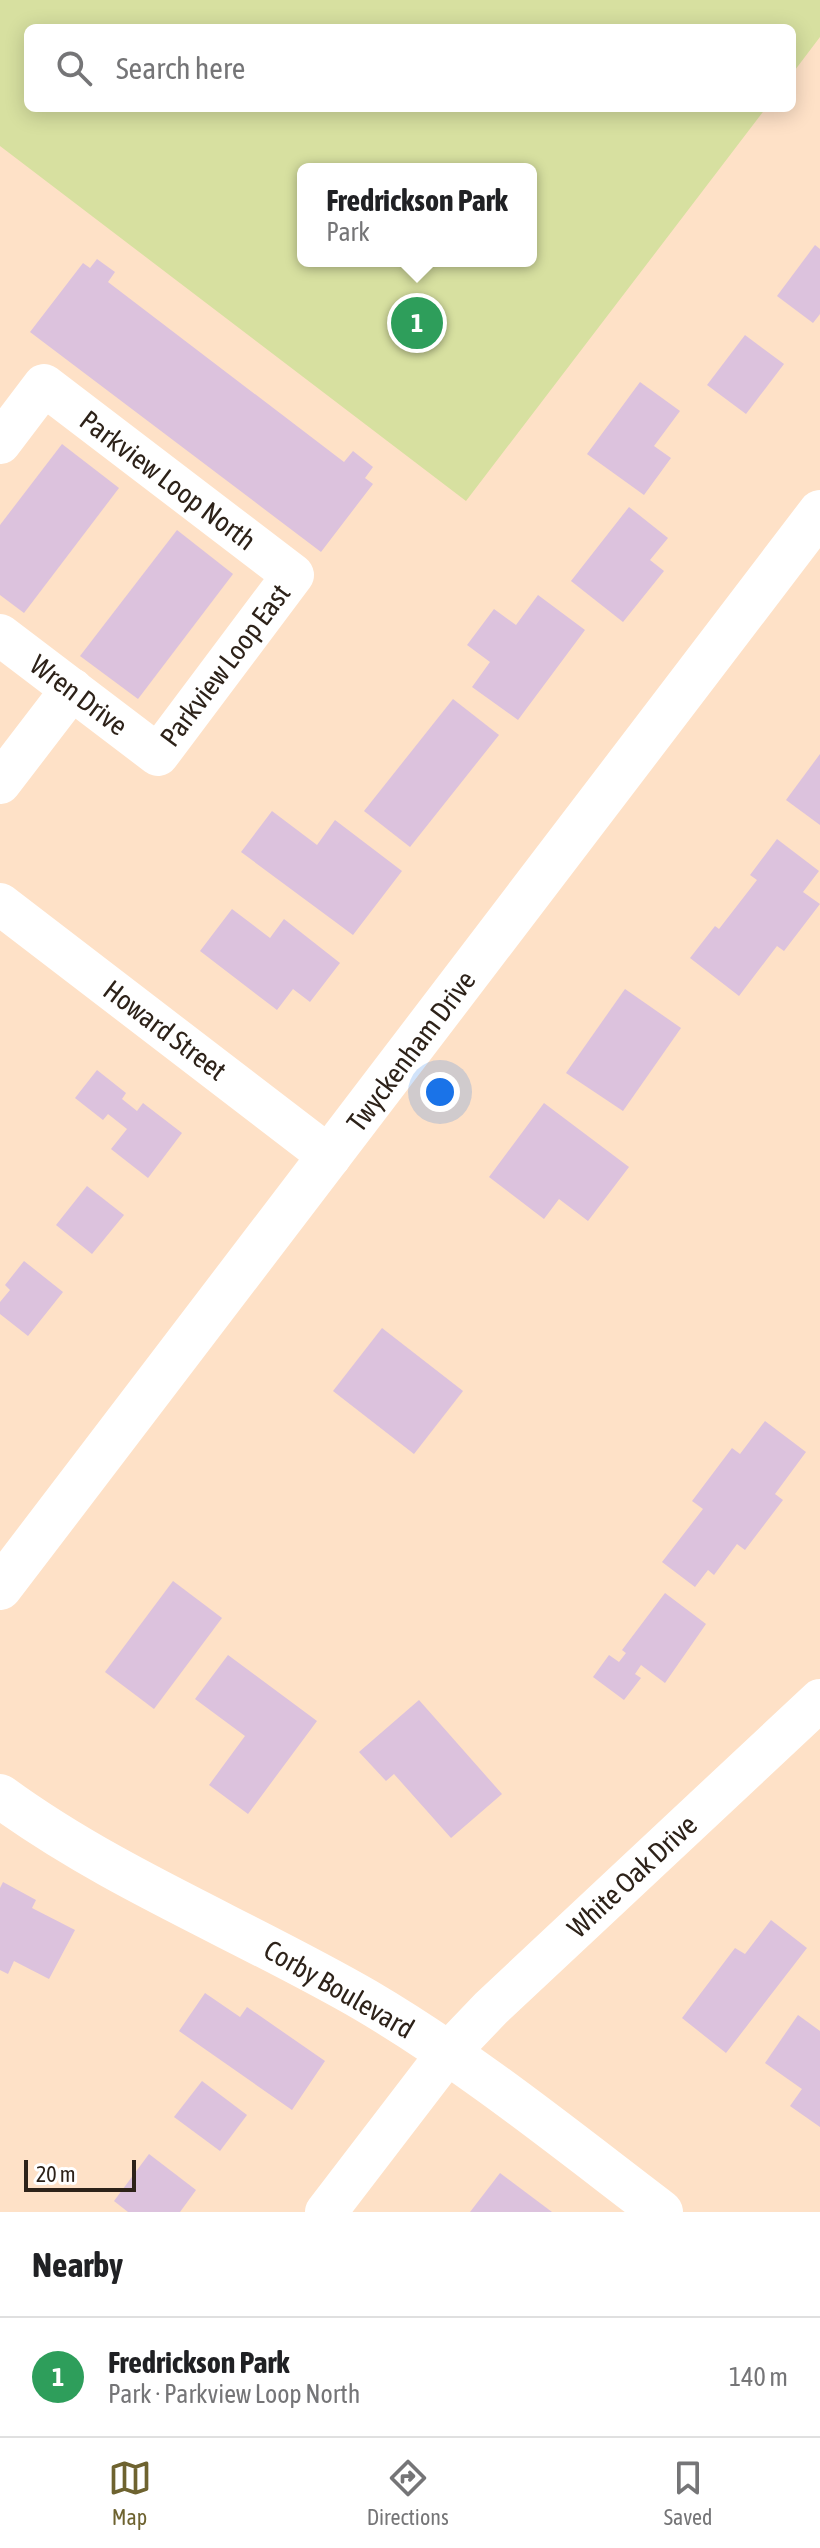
<!DOCTYPE html>
<html lang="en">
<head>
<meta charset="utf-8">
<style>
  body { margin:0; font-family:"Asap Condensed",sans-serif; background:#f2f2f2; color:#202124 }
  .scale { position:absolute; left:24px; bottom:20px; width:112px; box-sizing:border-box; padding-left:8px; border:4px solid #2d2219; border-top:0; font-size:22px; line-height:28px; white-space:nowrap; color:#2d2219; -webkit-text-stroke:6px #fff; paint-order:stroke }
  .you { position:absolute; left:440px; top:1092px; width:28px; height:28px; margin:-20px; border:6px solid #fff; border-radius:50%; background:#1a73e8; box-shadow:0 0 0 12px #1a73e833 }
  .badge { display:grid; place-items:center; width:52px; height:52px; border-radius:50%; background:#6e6330; color:#fff; font-size:26px; font-weight:700 }
  .pin { position:absolute; translate:-50% -50%; border:4px solid #fff; box-shadow:0 2px 8px #0006 }
  .popup { position:absolute; left:297px; top:163px; width:240px; height:104px; box-sizing:border-box; display:grid; place-content:center; border-radius:12px; background:#fff; filter:drop-shadow(0 2px 6px #0005); font-size:26px; white-space:nowrap; color:#757577 }
  .popup b { font-size:30px; color:#202124 }
  .popup::after { content:''; position:absolute; left:50%; top:100%; margin-left:-16px; border:16px solid transparent; border-top-color:#fff }
  .list { margin:0; padding:0; list-style:none }
  h2 { display:flex; justify-content:space-between; align-items:center; height:104px; margin:0; padding:0 32px; font-size:34px }
  h2 small { font-size:26px; font-weight:400; color:#757577 }
  .list li { display:grid; grid-template-columns:52px 1fr auto; gap:24px; align-items:center; box-sizing:border-box; height:120px; padding:0 32px; border-top:2px solid #e0e0e0 }
  .list b { display:block; font-size:30px; white-space:nowrap }
  .list p { margin:0; font-size:26px; white-space:nowrap; color:#757577 }
  .list em { font-size:26px; font-style:normal; color:#757577 }
  .icon { flex:none; width:44px; height:44px; fill:none; stroke:currentColor; stroke-width:2; stroke-linecap:round; stroke-linejoin:round }
  .map { position:relative; flex:none; width:820px; height:2212px; overflow:hidden }
  .search { position:absolute; background:#fff; box-shadow:0 4px 20px #0003; left:24px; right:24px; top:24px; height:88px; display:flex; align-items:center; gap:20px; box-sizing:border-box; padding:0 28px; border-radius:12px; color:#757577; font-size:30px }
  .sheet { height:224px; background:#fff }
  nav { display:flex; justify-content:space-around; align-items:center; box-sizing:border-box; height:112px; border-top:2px solid #e0e0e0; background:#fff; font-size:22px; color:#757577 }
  nav a { display:grid; justify-items:center; gap:4px }
  nav .on { color:#6e6330 }
  .map>svg:first-child { display:block }
</style>
</head>
<body>
<div class="map">
<svg width="820" height="2212" viewBox="0 0 820 2212">
  <rect width="100%" height="100%" fill="#fee1c7"/>
  <path fill="#d7e0a0" fill-rule="evenodd" d="M0,0H820V37L792,74V28H28V108H766L466,501L0,146ZM303,169H531V261H303Z"/>
  <g fill="#dcc2dd">
    <polygon points="815,245 820,249 820,314 813,323 777,296"/>
    <polygon points="97,259 115,272 108,282 344,462 353,451 373,467 365,478 373,484 321,552 30,332 83,263 90,268"/>
    <polygon points="745,335 784,364 746,414 707,385"/>
    <polygon points="640,382 680,411 654,446 671,458 644,495 587,454"/>
    <polygon points="62,444 119,488 24,613 0,595 0,525"/>
    <polygon points="629,507 668,538 650,560 664,571 623,622 571,581"/>
    <polygon points="177,530 233,574 138,699 80,656"/>
    <polygon points="538,595 585,630 518,720 472,687 490,662 467,645 494,609 516,625"/>
    <polygon points="453,699 499,735 410,847 364,811"/>
    <polygon points="820,754 820,825 786,800"/>
    <polygon points="272,811 317,845 335,820 402,871 353,935 241,852"/>
    <polygon points="777,839 819,871 803,892 820,904 784,951 777,946 739,996 690,958 715,926 719,929 757,880 750,875"/>
    <polygon points="232,909 270,938 284,919 340,963 310,1002 293,989 277,1010 200,951"/>
    <polygon points="625,989 681,1028 623,1111 566,1073"/>
    <polygon points="97,1070 126,1093 122,1099 137,1111 143,1103 182,1133 148,1178 111,1149 127,1129 108,1114 103,1120 75,1098"/>
    <polygon points="544,1103 629,1167 588,1221 559,1199 544,1219 489,1177"/>
    <polygon points="87,1186 124,1215 92,1254 56,1225"/>
    <polygon points="24,1261 63,1292 28,1336 0,1314 0,1302 10,1290 5,1285"/>
    <polygon points="382,1328 463,1391 414,1454 333,1391"/>
    <polygon points="765,1421 806,1452 775,1494 783,1500 745,1550 737,1544 714,1575 708,1570 695,1587 662,1562 703,1509 692,1501 732,1448 740,1454"/>
    <polygon points="173,1581 222,1618 154,1709 105,1672"/>
    <polygon points="665,1593 706,1624 665,1683 641,1665 635,1674 641,1678 624,1700 593,1677 609,1655 619,1662 626,1653 622,1650"/>
    <polygon points="228,1655 317,1721 248,1814 209,1785 245,1736 195,1699"/>
    <polygon points="419,1700 502,1794 451,1838 394,1774 386,1781 359,1752"/>
    <polygon points="3,1882 36,1900 32,1908 75,1930 49,1979 14,1961 8,1974 0,1970 0,1888"/>
    <polygon points="771,1920 807,1948 726,2053 682,2018 735,1948 745,1954"/>
    <polygon points="205,1993 240,2017 247,2007 325,2061 292,2110 179,2031"/>
    <polygon points="798,2015 820,2031 820,2127 790,2106 802,2089 765,2063"/>
    <polygon points="202,2081 247,2115 220,2151 174,2117"/>
    <polygon points="149,2154 196,2190 180,2212 128,2212 114,2201"/>
    <polygon points="500,2173 552,2212 470,2212"/>
  </g>
  <g fill="none" stroke-linecap="round" stroke-linejoin="round">
    <g stroke="#fff" stroke-width="42">
      <polyline points="0,443 44,385 293,575 158,755 0,635"/>
      <polyline points="0,783 72,689"/>
      <polyline points="0,904 330,1157"/>
      <polyline points="326,2212 447,2054 491,2008 820,1700"/>
    </g>
    <g stroke="#fff" stroke-width="44">
      <polyline points="0,1588 820,512"/>
      <path d="M0,1796C112,1878 244,1930 365,2000C469,2061 565,2139 661,2212"/>
    </g>
  </g>
  <g text-anchor="middle" dominant-baseline="central" stroke-width="7" stroke-linejoin="round" paint-order="stroke">
    <g font-size="28" fill="#2d2219" stroke="#fff">
      <text transform="translate(168 480) rotate(37)">Parkview Loop North</text>
      <text transform="translate(225 665) rotate(-53)">Parkview Loop East</text>
      <text transform="translate(79 695) rotate(37)">Wren Drive</text>
      <text transform="translate(165 1030) rotate(37)">Howard Street</text>
      <text transform="translate(411 1051) rotate(-53)">Twyckenham Drive</text>
      <text transform="translate(632 1876) rotate(-43)">White Oak Drive</text>
      <text transform="translate(339 1989) rotate(30)">Corby Boulevard</text>
    </g>
  </g>
</svg>
<div class="scale">20 m</div>
<div class="you"></div>
<div class="pin badge" style="left:417px;top:323px;background:#2e9e5b">1</div>
<div class="popup"><b>Fredrickson Park</b>Park</div>
<div class="search"><svg class="icon" aria-label="search" viewBox="0 0 24 24"><circle cx="10" cy="10" r="6"/><path d="M15 15l6 6"/></svg>Search here</div>
</div>
<section class="sheet">
<h2>Nearby<small></small></h2>
<ul class="list">
<li><span class="badge" style="background:#2e9e5b">1</span><div><b>Fredrickson Park</b><p>Park · Parkview Loop North</p></div><em>140 m</em></li>
</ul>
</section>
<nav>
<a class="on"><svg class="icon" aria-label="map" viewBox="0 0 24 24"><path d="M3 6l6-2 6 2 6-2v14l-6 2-6-2-6 2zM9 4v14M15 6v14"/></svg>Map</a>
<a><svg class="icon" aria-label="directions" viewBox="0 0 24 24"><path d="M12 3l9 9-9 9-9-9zM9 14v-3h6M13 9l2 2-2 2"/></svg>Directions</a>
<a><svg class="icon" aria-label="saved" viewBox="0 0 24 24"><path d="M7 4h10v16l-5-4-5 4z"/></svg>Saved</a>
</nav>
</body>
</html>
